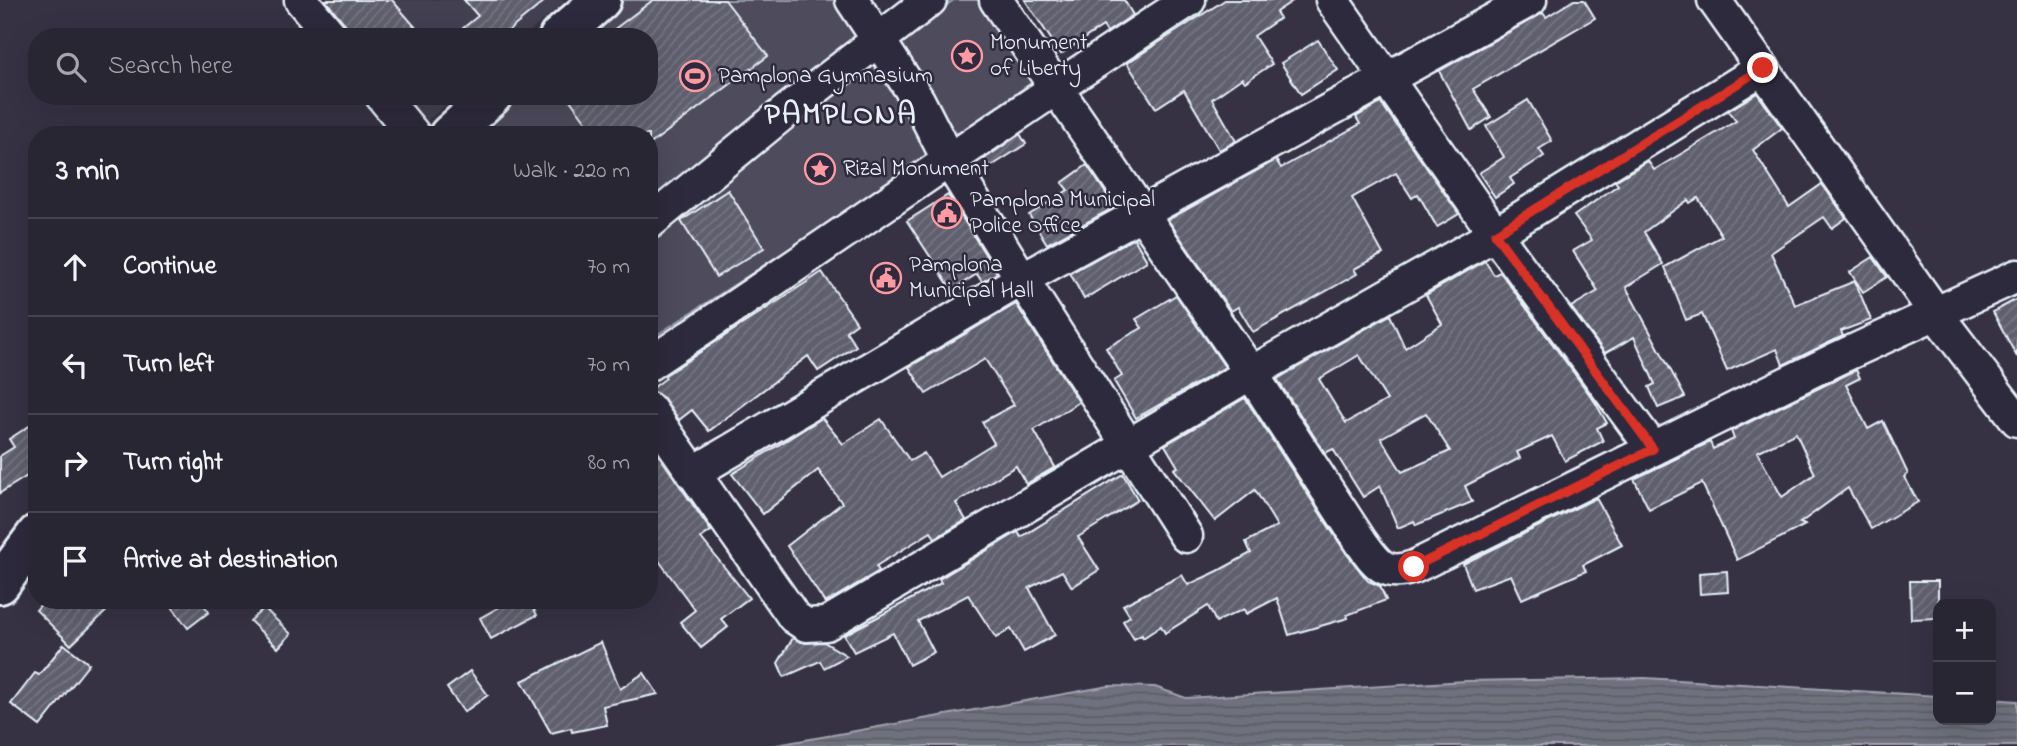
<!DOCTYPE html>
<html lang="en">
<head>
<meta charset="utf-8">
<style>
  body { margin:0; font-family:"Indie Flower",sans-serif; background:#34323f; color:#f1f3f6 }
  .controls { position:absolute; right:21px; bottom:21px; display:grid; overflow:hidden; border-radius:14px; box-shadow:0 7px 28px #0002 }
  .controls button { width:63px; height:63px; display:grid; place-items:center; padding:0; border:0; border-bottom:2px solid #44434e; background:#282633; color:#f1f3f6; font:35px sans-serif }
  .stop { position:absolute; width:21px; height:21px; margin:-16px; border:5px solid #d93025; border-radius:50%; background:#fff }
  .stop.end { background:#d93025; border-color:#fff; box-shadow:0 2px 7px #0008 }
  .list { margin:0; padding:0; list-style:none }
  h2 { display:flex; justify-content:space-between; align-items:center; height:91px; margin:0; padding:0 28px; font-size:30px }
  h2 small { font-size:23px; font-weight:400; color:#a5a5ac }
  .list li { display:grid; grid-template-columns:46px 1fr auto; gap:21px; align-items:center; box-sizing:border-box; height:98px; padding:0 28px; border-top:2px solid #44434e }
  .list b { display:block; font-size:26px; white-space:nowrap }
  .list em { font-size:23px; font-style:normal; color:#a5a5ac }
  .icon { flex:none; width:38px; height:38px; fill:none; stroke:currentColor; stroke-width:2; stroke-linecap:round; stroke-linejoin:round }
  .map { position:relative; flex:none; width:2017px; height:746px; overflow:hidden }
  .search { position:absolute; background:#282633; box-shadow:0 7px 28px #0002; left:28px; top:28px; width:630px; height:77px; display:flex; align-items:center; gap:18px; box-sizing:border-box; padding:0 24px; border-radius:28px; color:#a5a5ac; font-size:26px }
  .panel { position:absolute; background:#282633; box-shadow:0 7px 28px #0002; left:28px; top:126px; width:630px; height:483px; border-radius:28px }
  .map>svg:first-child { display:block }
</style>
</head>
<body>
<div class="map">
<svg width="2017" height="746" viewBox="0 0 2017 746">
  <defs>
    <pattern id="water-rules" width="6" height="5" patternUnits="userSpaceOnUse" patternTransform="scale(1.75)"><rect width="6" height="5" fill="#70717f"/><path d="M0 2.5h6" fill="none" stroke="#5b5c64"/></pattern>
    <pattern id="building-hatch" width="6" height="6" patternUnits="userSpaceOnUse" patternTransform="scale(1.75)"><rect width="6" height="6" fill="#605e6e"/><path d="M-1 1l2-2M0 6l6-6M5 7l2-2" fill="none" stroke="#777683"/></pattern>
  </defs>
  <rect width="100%" height="100%" fill="#363244"/>
  <filter id="ink" filterUnits="userSpaceOnUse"><feTurbulence type="fractalNoise" baseFrequency=".0143" numOctaves="2"/><feDisplacementMap in="SourceGraphic" scale="14" xChannelSelector="R" yChannelSelector="G"/><feConvolveMatrix kernelMatrix="1 2 1 2 8 2 1 2 1" color-interpolation-filters="sRGB"/></filter>
  <g filter="url(#ink)">
    <g fill="#433f51">
      <polygon points="303,0 566,0 524,37 336,37"/>
      <polygon points="389,96 455,96 418,129"/>
    </g>
    <g fill="#4d4b5c" stroke="#9a9eaa" stroke-width="2">
      <polygon points="617,0 844,0 861,32 649,206 649,135 473,135 507,96 649,96 649,37 570,37"/>
      <polygon points="954,0 978,0 1034,81 957,134 893,42"/>
      <polygon points="882,57 934,155 649,340 649,236"/>
    </g>
    <polygon fill="url(#water-rules)" stroke="#a0a4af" stroke-width="2" points="1645,678 1938,696 1938,720 1991,720 1991,699 2017,701 2017,746 771,746 1109,686 1155,687 1186,698 1466,681"/>
    <g fill="url(#building-hatch)" stroke="#e8f1f8" stroke-width="2" fill-rule="evenodd">
      <polygon points="325,0 392,0 424,37 350,37 346,25"/>
      <polygon points="464,0 546,0 501,37 452,37 478,16"/>
      <polygon points="653,0 725,0 768,56 649,145 649,135 596,135 567,96 649,96 649,37 604,37"/>
      <polygon points="1025,0 1124,0 1133,15 1107,32 1103,26 1061,54"/>
      <polygon points="1225,0 1294,0 1276,12 1280,18 1254,36 1272,64 1245,82 1242,78 1212,99 1236,141 1219,150 1184,90 1156,108 1127,63"/>
      <polygon points="1574,0 1584,0 1595,18 1473,89 1491,117 1471,130 1439,71 1543,13 1546,17"/>
      <polygon points="1318,40 1338,70 1301,94 1281,63"/>
      <polygon points="1757,93 1782,128 1753,150 1789,207 1822,184 1846,218 1832,228 1824,217 1771,253 1795,305 1855,281 1871,320 1841,331 1843,336 1783,365 1777,349 1727,371 1702,314 1686,320 1665,267 1722,236 1698,198 1690,203 1688,200 1644,232 1663,264 1626,287 1685,397 1658,408 1649,387 1655,384 1634,337 1605,353 1571,307 1598,291 1573,251 1592,240 1574,216 1618,185 1615,181 1648,161 1654,170 1736,121 1728,111"/>
      <polygon points="1528,100 1552,141 1539,149 1544,156 1510,178 1514,184 1495,197 1479,173 1504,157 1486,126"/>
      <polygon points="1381,103 1459,214 1437,227 1418,194 1412,198 1396,173 1352,198 1383,254 1354,269 1357,274 1253,332 1238,307 1231,311 1168,220 1276,160 1281,168 1360,124 1356,117"/>
      <polygon points="1020,134 1026,144 990,167 984,159"/>
      <polygon points="1087,165 1115,207 1047,244 1029,215 1068,190 1062,183"/>
      <polygon points="728,190 764,248 716,277 681,221"/>
      <polygon points="948,195 997,273 982,282 977,274 952,290 907,221"/>
      <polygon points="1134,238 1147,261 1084,299 1070,273"/>
      <polygon points="1873,257 1887,277 1863,292 1850,272"/>
      <path d="M1485,261L1494,275L1500,272L1595,402L1607,423L1597,428L1603,441L1565,461L1552,436L1517,452L1520,458L1465,486L1472,502L1416,525L1414,521L1398,528L1380,486L1363,497L1333,449L1325,453L1277,379L1390,315L1405,348L1442,324L1426,295ZM1359,355L1387,400L1346,423L1319,379ZM1426,413L1450,451L1402,472L1381,438Z"/>
      <polygon points="822,272 857,323 846,331 856,346 818,371 808,356 709,431 692,410 679,420 664,398 649,391 666,378 664,376"/>
      <polygon points="1176,295 1225,367 1136,418 1114,381 1122,376 1106,348 1142,328 1136,319"/>
      <polygon points="2017,299 2017,357 1993,312"/>
      <polygon points="1016,304 1079,402 1034,430 1055,467 1026,484 1016,466 956,503 966,520 935,538 931,532 876,566 879,571 825,603 787,546 842,503 818,470 763,514 732,474 822,418 843,444 881,419 910,461 924,453 939,477 994,443 982,422 1014,405 985,359 926,394 909,367"/>
      <path d="M1856,370L1860,378L1846,385L1868,429L1883,421L1908,474L1904,477L1918,502L1871,529L1848,488L1800,523L1805,525L1737,560L1702,483L1649,509L1634,479L1710,442L1713,449L1734,439L1731,431ZM1796,433L1815,474L1782,497L1757,452Z"/>
      <polygon points="1245,398 1346,553 1368,581 1380,586 1386,600 1347,615 1348,618 1289,635 1277,598 1246,614 1244,609 1216,622 1208,606 1165,633 1161,626 1143,638 1142,635 1134,639 1123,621 1130,616 1123,605 1182,575 1188,585 1218,571 1251,553 1246,542 1277,526 1255,490 1215,521 1174,469 1178,467 1165,445"/>
      <polygon points="37,421 37,481 32,473 0,493 0,456 14,447 9,439"/>
      <polygon points="649,441 711,531 701,538 749,598 721,619 728,627 701,648 680,622 695,610 649,547"/>
      <polygon points="1123,474 1138,500 1078,537 1099,570 1072,587 1062,571 1029,588 1055,635 1024,652 1011,629 996,638 968,595 918,621 934,652 909,665 893,633 854,652 844,635 941,583 939,579 1018,532 1021,537"/>
      <polygon points="1596,498 1622,545 1583,565 1586,571 1522,599 1511,575 1473,589 1463,564"/>
      <polygon points="1727,571 1728,592 1700,594 1699,573"/>
      <polygon points="1910,581 1938,581 1938,618 1911,619"/>
      <polygon points="45,600 118,600 71,645 36,610"/>
      <polygon points="167,600 200,600 209,612 188,628"/>
      <polygon points="512,600 529,600 537,615 491,639 480,618"/>
      <polygon points="264,608 291,634 278,648 250,621"/>
      <polygon points="793,638 806,643 824,642 847,656 824,668 820,661 784,677 778,663"/>
      <polygon points="601,642 620,689 644,673 658,694 603,706 607,725 572,732 571,728 551,733 522,681"/>
      <polygon points="64,644 89,664 40,726 11,704 35,673 39,675"/>
      <polygon points="470,671 488,695 464,712 447,688"/>
    </g>
    <g fill="none" stroke-linecap="round" stroke-linejoin="round">
      <g stroke="#e8f1f8" stroke-width="37">
        <g id="minor">
          <polyline points="301,0 332,37"/>
          <polyline points="852,0 918,100 948,159 1022,279 1186,536"/>
          <path d="M996,0L1251,373L1361,542C1377,564 1384,577 1414,567L1836,359L2017,276"/>
          <polyline points="1332,0 1495,234 1653,449"/>
          <polyline points="1714,0 1937,315 2017,420"/>
          <polyline points="382,96 414,135"/>
          <polyline points="649,223 785,112 930,0"/>
          <path d="M649,364C830,244 1007,118 1189,0"/>
          <polyline points="649,409 794,617 806,625 826,624 1251,373 1495,234 1763,68"/>
          <polyline points="693,473 1022,279 1530,0"/>
        </g>
      </g>
      <g stroke="#e8f1f8" stroke-width="44">
        <g id="highway">
          <polyline points="559,37 601,0"/>
          <polyline points="449,135 492,96"/>
          <polyline points="0,584 37,534"/>
        </g>
      </g>
      <use href="#minor" stroke="#2f2a3d" stroke-width="32"/>
      <use href="#highway" stroke="#2f2a3d" stroke-width="38"/>
    </g>
  </g>
  <g fill="none" stroke-linecap="round" stroke-linejoin="round" filter="url(#ink)">
    <polyline stroke="#d93025" stroke-width="9" points="1414,567 1653,449 1495,234 1763,68"/>
  </g>
  <defs>
    <g id="sight-ring" transform="scale(1.575)"><circle r="9.5" fill="#2f2a3d" stroke="#ff9aa2" stroke-width="1.5"/><path d="M0-6L1.8-2.2L6-1.7L2.9 1.2L3.7 5.4L0 3.3L-3.7 5.4L-2.9 1.2L-6-1.7L-1.8-2.2Z" fill="#ff9aa2"/></g>
    <g id="stadium-ring" transform="scale(1.575)"><circle r="9.5" fill="#2f2a3d" stroke="#ff9aa2" stroke-width="1.5"/><path d="M0-5a6.5 5 0 1 0 0 10a6.5 5 0 1 0 0-10ZM-3.5-1.8h7v3.6h-7Z" fill="#ff9aa2"/></g>
    <g id="civic-ring" transform="scale(1.575)"><circle r="9.5" fill="#2f2a3d" stroke="#ff9aa2" stroke-width="1.5"/><path d="M-.6-6.5H3V-4.5H.6V-3L4-1V1h2V6H-6V1h2V-1L-.6-3ZM-1.2 2.5V6h2.4V2.5Z" fill="#ff9aa2"/></g>
  </defs>
  <g fill-rule="evenodd">
    <use href="#sight-ring" x="967" y="56"/>
    <use href="#stadium-ring" x="695" y="76"/>
    <use href="#sight-ring" x="820" y="169"/>
    <use href="#civic-ring" x="947" y="213"/>
    <use href="#civic-ring" x="886" y="278"/>
  </g>
  <g text-anchor="middle" dominant-baseline="central" stroke-width="5" stroke-linejoin="round" paint-order="stroke">
    <g font-size="23" fill="#e8f1f8" stroke="#2f2a3d" text-anchor="start">
      <text x="990" y="43">Monument<tspan x="990" dy="26">of Liberty</tspan></text>
      <text x="718" y="76">Pamplona Gymnasium</text>
      <text x="843" y="169">Rizal Monument</text>
      <text x="970" y="200">Pamplona Municipal<tspan x="970" dy="26">Police Office</tspan></text>
      <text x="909" y="265">Pamplona<tspan x="909" dy="26">Municipal Hall</tspan></text>
    </g>
    <g font-size="30" font-weight="bold" letter-spacing="2" fill="#e8f1f8" stroke="#2f2a3d">
      <text x="841" y="116">PAMPLONA</text>
    </g>
  </g>
</svg>
<div class="controls">
<button>+</button>
<button>−</button>
</div>
<div class="stop" style="left:1414px;top:567px"></div>
<div class="stop end" style="left:1763px;top:68px"></div>
<div class="search"><svg class="icon" aria-label="search" viewBox="0 0 24 24"><circle cx="10" cy="10" r="6"/><path d="M15 15l6 6"/></svg>Search here</div>
<section class="panel">
<h2>3 min<small>Walk · 220 m</small></h2>
<ul class="list">
<li><svg class="icon" aria-label="ahead" viewBox="0 0 24 24"><path d="M12 20V5M6 11l6-6 6 6"/></svg><div><b>Continue</b></div><em>70 m</em></li>
<li><svg class="icon" aria-label="left" viewBox="0 0 24 24"><path d="M17 20v-9H6M10 6l-5 5 5 5"/></svg><div><b>Turn left</b></div><em>70 m</em></li>
<li><svg class="icon" aria-label="right" viewBox="0 0 24 24"><path d="M7 20v-9h11M14 6l5 5-5 5"/></svg><div><b>Turn right</b></div><em>80 m</em></li>
<li><svg class="icon" aria-label="arrive" viewBox="0 0 24 24"><path d="M6 21V4h12l-3 4 3 4H6"/></svg><div><b>Arrive at destination</b></div></li>
</ul>
</section>
</div>
</body>
</html>
